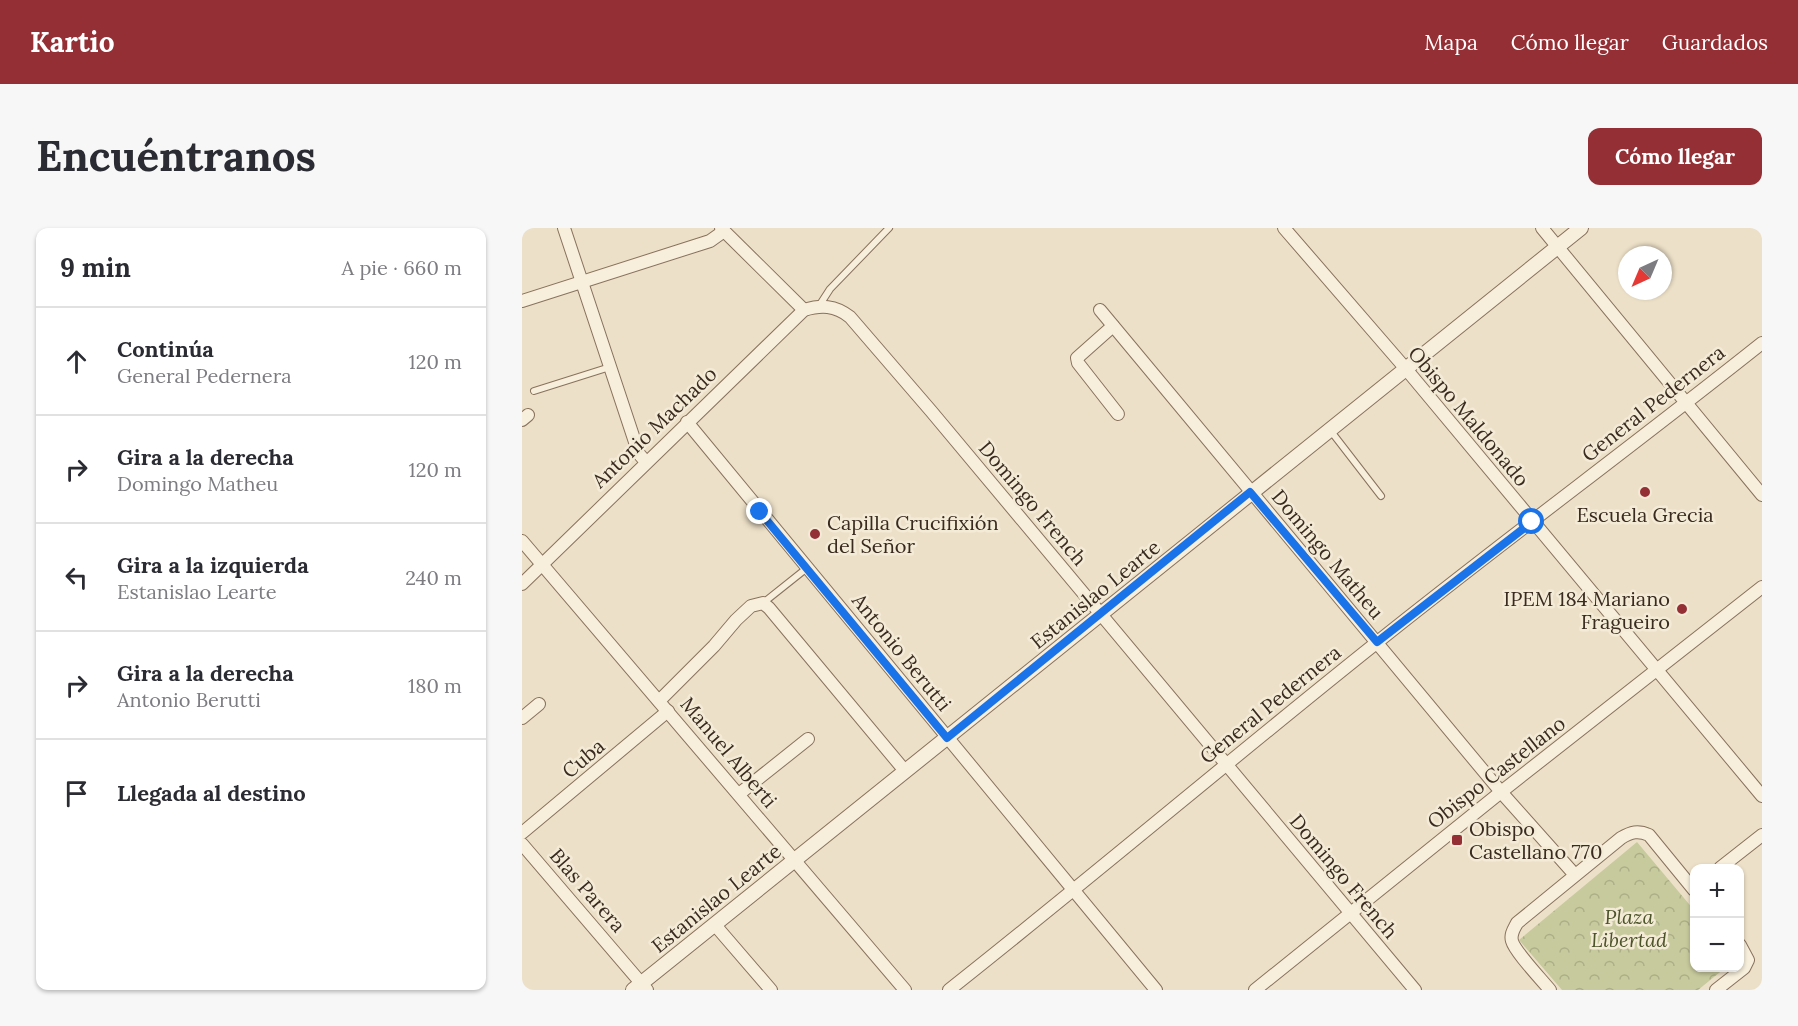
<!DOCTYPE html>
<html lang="es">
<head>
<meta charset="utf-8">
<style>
  body { margin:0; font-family:Lora,serif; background:#f7f7f7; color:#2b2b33 }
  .controls { position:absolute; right:18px; bottom:18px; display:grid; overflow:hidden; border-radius:12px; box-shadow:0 2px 4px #0004 }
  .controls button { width:54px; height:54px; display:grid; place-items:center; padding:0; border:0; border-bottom:2px solid #e1e1e2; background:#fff; color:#2b2b33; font:30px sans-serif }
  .compass { position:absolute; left:1096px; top:18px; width:54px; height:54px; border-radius:50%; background:#fff; box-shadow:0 2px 4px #0004; rotate:224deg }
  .stop { position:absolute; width:18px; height:18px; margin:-14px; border:4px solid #1a73e8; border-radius:50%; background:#fff }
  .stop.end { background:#1a73e8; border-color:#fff; box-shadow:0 2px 6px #0008 }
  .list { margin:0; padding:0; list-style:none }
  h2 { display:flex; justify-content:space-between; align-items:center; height:78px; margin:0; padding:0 24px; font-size:26px }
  h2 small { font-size:20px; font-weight:400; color:#7c7c81 }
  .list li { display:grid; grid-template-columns:39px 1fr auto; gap:18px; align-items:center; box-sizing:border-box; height:108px; padding:0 24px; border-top:2px solid #e1e1e2 }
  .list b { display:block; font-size:22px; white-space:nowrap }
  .list p { margin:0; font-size:20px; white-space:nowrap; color:#7c7c81 }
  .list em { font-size:20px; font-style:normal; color:#7c7c81 }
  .icon { flex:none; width:33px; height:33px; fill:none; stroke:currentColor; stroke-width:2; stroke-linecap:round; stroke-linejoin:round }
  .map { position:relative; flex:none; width:1240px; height:762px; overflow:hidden; border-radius:12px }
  header { display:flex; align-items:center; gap:36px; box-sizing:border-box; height:84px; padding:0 30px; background:#943035; color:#fff }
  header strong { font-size:28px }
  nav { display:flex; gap:33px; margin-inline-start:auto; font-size:21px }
  .intro { display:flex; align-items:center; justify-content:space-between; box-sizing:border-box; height:144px; padding:0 36px }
  h1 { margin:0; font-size:42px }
  .button { padding:15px 27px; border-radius:12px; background:#943035; color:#fff; font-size:21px; font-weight:700 }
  main { display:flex; gap:36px; padding:0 36px }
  aside { flex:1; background:#fff; border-radius:12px; box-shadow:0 2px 4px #0004 }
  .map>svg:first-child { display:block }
</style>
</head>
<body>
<header>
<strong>Kartio</strong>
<nav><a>Mapa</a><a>Cómo llegar</a><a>Guardados</a></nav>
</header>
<div class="intro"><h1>Encuéntranos</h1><a class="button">Cómo llegar</a></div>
<main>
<aside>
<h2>9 min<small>A pie · 660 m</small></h2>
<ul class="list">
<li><svg class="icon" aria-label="ahead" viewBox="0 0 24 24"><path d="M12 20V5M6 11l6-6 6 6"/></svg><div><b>Continúa</b><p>General Pedernera</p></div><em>120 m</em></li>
<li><svg class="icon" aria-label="right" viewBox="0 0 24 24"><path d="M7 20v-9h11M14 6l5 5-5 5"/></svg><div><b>Gira a la derecha</b><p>Domingo Matheu</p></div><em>120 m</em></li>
<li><svg class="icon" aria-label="left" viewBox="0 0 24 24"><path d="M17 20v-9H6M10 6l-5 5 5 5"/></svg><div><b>Gira a la izquierda</b><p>Estanislao Learte</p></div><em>240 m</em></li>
<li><svg class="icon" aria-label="right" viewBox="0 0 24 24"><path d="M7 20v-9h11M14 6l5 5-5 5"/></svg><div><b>Gira a la derecha</b><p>Antonio Berutti</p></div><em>180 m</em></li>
<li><svg class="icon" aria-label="arrive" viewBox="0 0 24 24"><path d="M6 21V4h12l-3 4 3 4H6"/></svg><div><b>Llegada al destino</b></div></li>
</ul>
</aside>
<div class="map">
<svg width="1240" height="762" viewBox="0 0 1240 762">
  <defs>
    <pattern id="park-crowns" width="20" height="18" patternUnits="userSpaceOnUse" patternTransform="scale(1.5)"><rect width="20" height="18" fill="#c7ca9c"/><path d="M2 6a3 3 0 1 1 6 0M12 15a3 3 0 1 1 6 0" fill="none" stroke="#acae86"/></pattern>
  </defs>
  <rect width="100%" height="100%" fill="#ede0c8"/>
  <polygon fill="url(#park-crowns)" points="1115,614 1172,682 1172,740 1203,740 1176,762 1040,762 997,712"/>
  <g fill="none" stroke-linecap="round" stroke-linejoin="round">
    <g stroke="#88725d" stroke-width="8">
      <g id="service">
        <polyline points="297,78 308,61 367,0"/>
        <polyline points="12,163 88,139"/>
        <polyline points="808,202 859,268"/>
        <polyline points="241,375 285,340"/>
      </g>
    </g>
    <g stroke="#88725d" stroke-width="14">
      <g id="minor">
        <polyline points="42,0 117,226 124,234"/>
        <polyline points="199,0 282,82"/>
        <polyline points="762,0 884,141 1240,568"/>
        <polyline points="1020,0 1240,267"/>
        <polyline points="0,73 188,13 202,3"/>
        <polyline points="578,82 979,564 1053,647"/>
        <polyline points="591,98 555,130 556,135 596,186"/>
        <polyline points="0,192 6,187"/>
        <polyline points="165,194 634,762"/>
        <polyline points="0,313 383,762"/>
        <path d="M0,356L282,82C299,77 313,77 328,89L409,183L893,762"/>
        <polyline points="137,473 192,418 214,392 229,378 241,375 247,380 383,543"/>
        <polyline points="0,490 17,476"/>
        <polyline points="217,566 286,511"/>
        <polyline points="0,605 146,483"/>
        <polyline points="0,616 125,762"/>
        <polyline points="1198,640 1240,607"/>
        <polyline points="193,697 249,762"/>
        <path d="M427,762C570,649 710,530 853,416C980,314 1112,217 1240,115"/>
        <polyline points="733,762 979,564 1240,359"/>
        <path d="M1028,762C1020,752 993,724 990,713C988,706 992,701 995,695L1099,610C1109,604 1116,602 1127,607L1172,662"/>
        <polyline points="1194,762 1222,740 1226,732 1218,717"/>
      </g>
    </g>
    <g stroke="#88725d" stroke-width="16">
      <polyline id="tertiary" points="111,762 1059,0"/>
    </g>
    <use href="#service" stroke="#f7eedb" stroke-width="6"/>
    <use href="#minor" stroke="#f7eedb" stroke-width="12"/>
    <use href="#tertiary" stroke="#f7eedb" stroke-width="14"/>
  </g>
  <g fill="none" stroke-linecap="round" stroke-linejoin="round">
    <polyline stroke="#1a73e8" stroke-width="8" points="238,284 425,510 728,264 855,414 1010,294"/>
  </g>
  <g fill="#943035" stroke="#f4ebd7" stroke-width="2">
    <circle cx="1123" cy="264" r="6"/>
    <circle cx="293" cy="306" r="6"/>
    <circle cx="1160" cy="381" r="6"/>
    <rect x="929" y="606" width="12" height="12" rx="3"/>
  </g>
  <g text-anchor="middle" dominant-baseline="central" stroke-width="5" stroke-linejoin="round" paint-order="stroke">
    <g font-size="20" fill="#392b20" stroke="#f4ebd7">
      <text transform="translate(1131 175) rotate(-38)">General Pedernera</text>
      <text transform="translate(947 188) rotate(50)">Obispo Maldonado</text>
      <text transform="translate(132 199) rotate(-44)">Antonio Machado</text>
      <text transform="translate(511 275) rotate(50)">Domingo French</text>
      <text transform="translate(806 326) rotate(50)">Domingo Matheu</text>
      <text transform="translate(573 366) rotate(-39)">Estanislao Learte</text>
      <text transform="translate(380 424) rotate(51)">Antonio Berutti</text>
      <text transform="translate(748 476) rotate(-39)">General Pedernera</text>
      <text transform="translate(207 524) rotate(50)">Manuel Alberti</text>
      <text transform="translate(61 530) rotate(-40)">Cuba</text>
      <text transform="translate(974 544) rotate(-38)">Obispo Castellano</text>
      <text transform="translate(822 648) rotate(50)">Domingo French</text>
      <text transform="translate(66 662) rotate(49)">Blas Parera</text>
      <text transform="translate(194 670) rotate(-39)">Estanislao Learte</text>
    </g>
    <g font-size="20" fill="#392b20" stroke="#f4ebd7" text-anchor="start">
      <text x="1123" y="286" text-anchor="middle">Escuela Grecia</text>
      <text x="305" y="294">Capilla Crucifixión<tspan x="305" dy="23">del Señor</tspan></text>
      <text x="1148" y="370" text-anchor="end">IPEM 184 Mariano<tspan x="1148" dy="23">Fragueiro</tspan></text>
      <text x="947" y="600">Obispo<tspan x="947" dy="23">Castellano 770</tspan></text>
    </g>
    <g font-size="20" font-style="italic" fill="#4b5428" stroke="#f4ebd7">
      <text x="1107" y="688">Plaza<tspan x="1107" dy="23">Libertad</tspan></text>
    </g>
  </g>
</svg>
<div class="controls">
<button>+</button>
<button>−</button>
</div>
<svg class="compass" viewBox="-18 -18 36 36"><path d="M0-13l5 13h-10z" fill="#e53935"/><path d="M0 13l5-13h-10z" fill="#7c7c81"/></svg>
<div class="stop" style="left:1010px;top:294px"></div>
<div class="stop end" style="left:238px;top:284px"></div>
</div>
</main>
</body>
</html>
